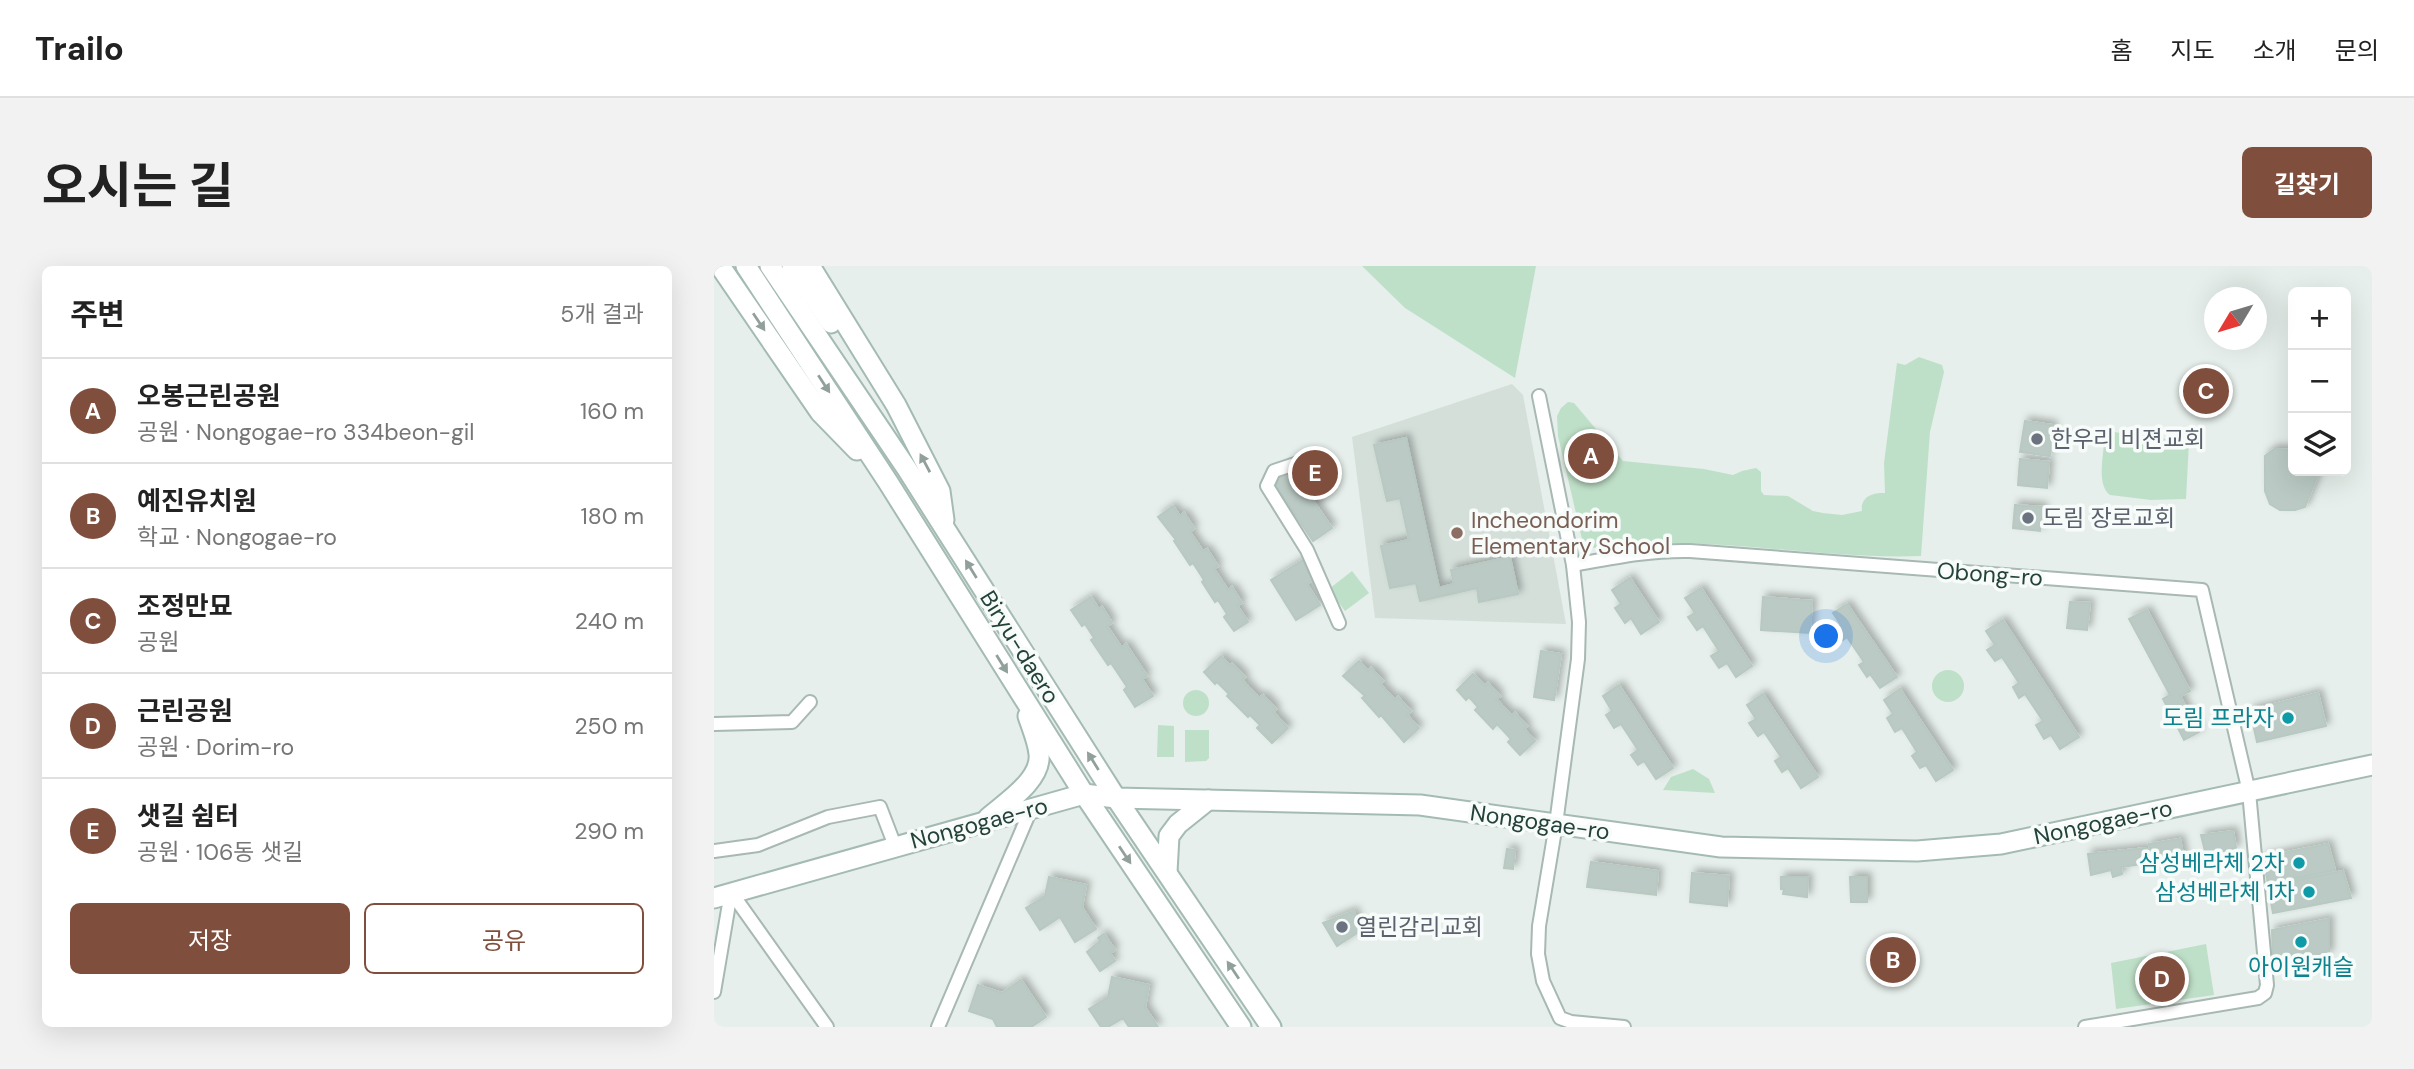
<!DOCTYPE html>
<html lang="ko">
<head>
<meta charset="utf-8">
<style>
  body { margin:0; font-family:"DM Sans","Noto Sans KR",sans-serif; background:#f2f2f2; color:#222 }
  .controls { position:absolute; right:21px; top:21px; display:grid; overflow:hidden; border-radius:10px; box-shadow:0 7px 28px #0002 }
  .controls button { width:63px; height:63px; display:grid; place-items:center; padding:0; border:0; border-bottom:2px solid #e0e0e0; background:#fff; color:#222; font:35px sans-serif }
  .compass { position:absolute; left:1490px; top:21px; width:63px; height:63px; border-radius:50%; background:#fff; box-shadow:0 7px 28px #0002; rotate:232deg }
  .you { position:absolute; left:1113px; top:371px; width:24px; height:24px; margin:-18px; border:5px solid #fff; border-radius:50%; background:#1a73e8; box-shadow:0 0 0 10px #1a73e833 }
  .badge { display:grid; place-items:center; width:46px; height:46px; border-radius:50%; background:#804e3d; color:#fff; font-size:23px; font-weight:700 }
  .pin { position:absolute; translate:-50% -50%; border:4px solid #fff; box-shadow:0 2px 7px #0006 }
  .list { margin:0; padding:0; list-style:none }
  h2 { display:flex; justify-content:space-between; align-items:center; height:91px; margin:0; padding:0 28px; font-size:30px }
  h2 small { font-size:23px; font-weight:400; color:#767676 }
  .list li { display:grid; grid-template-columns:46px 1fr auto; gap:21px; align-items:center; box-sizing:border-box; height:105px; padding:0 28px; border-top:2px solid #e0e0e0 }
  .list b { display:block; font-size:26px; white-space:nowrap }
  .list p { margin:0; font-size:23px; white-space:nowrap; color:#767676 }
  .list em { font-size:23px; font-style:normal; color:#767676 }
  .actions { display:flex; gap:14px; padding:21px 28px }
  .actions a { flex:1; padding:16px 0; border:2px solid #804e3d; border-radius:10px; text-align:center; font-size:24px; color:#804e3d }
  .actions .main { background:#804e3d; color:#fff }
  .icon { flex:none; width:38px; height:38px; fill:none; stroke:currentColor; stroke-width:2; stroke-linecap:round; stroke-linejoin:round }
  .map { position:relative; flex:none; width:1658px; height:761px; overflow:hidden; border-radius:10px }
  header { display:flex; align-items:center; gap:42px; box-sizing:border-box; height:98px; padding:0 35px; background:#fff; border-bottom:2px solid #e0e0e0 }
  header strong { font-size:33px }
  nav { display:flex; gap:38px; margin-inline-start:auto; font-size:24px }
  .intro { display:flex; align-items:center; justify-content:space-between; box-sizing:border-box; height:168px; padding:0 42px }
  h1 { margin:0; font-size:49px }
  .button { padding:18px 32px; border-radius:10px; background:#804e3d; color:#fff; font-size:24px; font-weight:700 }
  main { display:flex; gap:42px; padding:0 42px }
  aside { flex:1; background:#fff; border-radius:10px; box-shadow:0 7px 28px #0002 }
  .map>svg:first-child { display:block }
</style>
</head>
<body>
<header>
<strong>Trailo</strong>
<nav><a>홈</a><a>지도</a><a>소개</a><a>문의</a></nav>
</header>
<div class="intro"><h1>오시는 길</h1><a class="button">길찾기</a></div>
<main>
<aside>
<h2>주변<small>5개 결과</small></h2>
<ul class="list">
<li><span class="badge">A</span><div><b>오봉근린공원</b><p>공원 · Nongogae-ro 334beon-gil</p></div><em>160 m</em></li>
<li><span class="badge">B</span><div><b>예진유치원</b><p>학교 · Nongogae-ro</p></div><em>180 m</em></li>
<li><span class="badge">C</span><div><b>조정만묘</b><p>공원</p></div><em>240 m</em></li>
<li><span class="badge">D</span><div><b>근린공원</b><p>공원 · Dorim-ro</p></div><em>250 m</em></li>
<li><span class="badge">E</span><div><b>샛길 쉼터</b><p>공원 · 106동 샛길</p></div><em>290 m</em></li>
</ul>
<div class="actions"><a class="main">저장</a><a>공유</a></div>
</aside>
<div class="map">
<svg width="1658" height="761" viewBox="0 0 1658 761">
  <defs>
    <filter id="shadow"><feDropShadow dx="4" dy="-4" stdDeviation="3.5" flood-color="#0004"/></filter>
  </defs>
  <rect width="100%" height="100%" fill="#e6efeb"/>
  <g fill="#d4dfda">
    <polygon points="798,118 809,129 852,358 661,352 638,171"/>
    <polygon points="1162,683 1197,686 1197,705 1161,703"/>
  </g>
  <g fill="#bfe0c8">
    <polygon points="648,0 822,0 801,112 691,42"/>
    <path d="M1205,91L1228,99L1230,106L1216,166L1207,290C1098,294 988,266 880,282L868,273L844,170L843,150L847,142L854,136L860,137L909,195L990,203L1019,209L1028,205L1042,202L1047,206V225L1050,229L1074,230L1099,245L1109,247L1128,249L1148,245C1146,231 1159,226 1171,227L1170,197L1183,97L1191,99Z"/>
    <path d="M1400,166L1475,176L1472,233L1437,234L1396,229C1382,218 1390,190 1390,174L1393,169Z"/>
    <polygon points="638,305 655,327 631,345 615,323"/>
    <circle cx="1234" cy="420" r="16"/>
    <circle cx="482" cy="437" r="13"/>
    <polygon points="444,459 460,460 460,491 443,491"/>
    <polygon points="471,464 495,464 495,492 492,495 471,496"/>
    <polygon points="979,503 995,513 1001,527 949,524 957,511"/>
    <polygon points="1492,678 1500,729 1402,743 1397,697"/>
  </g>
  <g fill="#bbcac4" stroke="#b8c9c2" stroke-width="2" filter="url(#shadow)">
    <polygon points="1311,155 1339,159 1336,190 1306,186"/>
    <polygon points="692,172 725,322 740,318 737,304 796,291 804,328 765,336 763,322 706,335 702,317 676,322 667,280 695,274 686,232 673,235 660,179"/>
    <polygon points="1560,183 1579,184 1579,205 1605,205 1591,241 1581,244 1566,244 1556,238 1551,225 1551,190"/>
    <polygon points="1306,193 1335,196 1333,222 1304,219"/>
    <polygon points="576,201 618,262 599,275 557,213"/>
    <polygon points="1301,239 1329,241 1326,265 1299,262"/>
    <polygon points="459,240 466,250 470,247 480,262 476,266 489,285 493,283 504,300 500,303 514,324 518,321 528,337 523,339 534,356 520,365 510,351 513,348 504,334 501,336 488,316 490,314 479,297 476,299 460,275 462,274 444,251"/>
    <polygon points="589,294 601,313 593,318 606,339 582,354 557,314"/>
    <polygon points="916,312 945,356 927,368 917,352 911,357 901,342 907,338 898,324"/>
    <polygon points="987,322 1038,400 1022,411 1013,397 1005,402 997,390 1005,385 989,360 983,364 974,351 981,347 971,332"/>
    <polygon points="377,331 385,343 388,341 398,357 393,360 408,382 412,378 433,410 428,413 439,430 421,441 410,424 413,421 397,397 394,399 377,374 380,372 371,358 368,360 357,344"/>
    <polygon points="1049,331 1098,335 1096,367 1047,364"/>
    <polygon points="1356,336 1376,337 1373,364 1353,362"/>
    <polygon points="1133,338 1183,411 1166,422 1156,408 1153,411 1145,399 1150,396 1133,371 1129,374 1122,362 1127,359 1119,347"/>
    <polygon points="1433,344 1476,425 1466,430 1485,466 1470,474 1449,433 1456,429 1415,353"/>
    <polygon points="1289,354 1365,471 1346,483 1337,469 1330,473 1322,459 1329,455 1311,428 1305,432 1299,421 1305,417 1288,391 1281,395 1273,384 1281,379 1272,365"/>
    <polygon points="827,385 847,388 840,434 820,431"/>
    <polygon points="507,390 516,400 518,398 531,411 528,414 545,432 549,429 562,443 559,446 574,462 558,477 543,462 546,459 536,449 534,451 513,430 515,428 503,416 501,418 490,406"/>
    <polygon points="645,395 654,405 657,402 669,415 666,418 681,434 684,431 697,445 693,449 705,462 690,476 667,449 665,451 648,432 651,430 629,410"/>
    <polygon points="759,408 771,420 774,417 786,430 782,433 798,450 801,447 813,460 810,463 821,475 806,489 794,476 797,473 783,458 779,463 761,444 764,441 755,431 752,434 743,424"/>
    <polygon points="905,419 959,502 942,513 930,495 924,499 917,489 924,484 907,458 900,462 892,449 898,445 889,430"/>
    <polygon points="1186,423 1239,504 1222,515 1212,499 1206,502 1198,490 1203,486 1188,462 1181,466 1173,452 1179,448 1170,434"/>
    <polygon points="1604,427 1612,460 1543,476 1536,444"/>
    <polygon points="1049,428 1104,511 1087,522 1074,502 1068,506 1061,495 1067,491 1050,466 1044,470 1035,457 1042,453 1033,439"/>
    <polygon points="1519,565 1522,582 1492,589 1487,569"/>
    <polygon points="1466,573 1470,593 1439,599 1435,578"/>
    <polygon points="1614,578 1621,604 1554,618 1549,591"/>
    <polygon points="1432,582 1436,597 1407,601 1408,608 1399,611 1397,604 1377,609 1374,588"/>
    <polygon points="793,583 801,584 799,603 790,602"/>
    <polygon points="877,596 944,605 942,629 873,621"/>
    <polygon points="1629,605 1637,632 1559,647 1554,620"/>
    <polygon points="978,607 1015,610 1013,640 976,636"/>
    <polygon points="335,611 372,619 368,641 382,663 361,676 346,651 326,664 312,642 331,630"/>
    <polygon points="1067,611 1094,611 1093,631 1069,628 1070,623 1067,623"/>
    <polygon points="1136,611 1153,611 1153,636 1137,636"/>
    <polygon points="640,645 646,665 623,680 609,657"/>
    <polygon points="1615,653 1615,688 1559,697 1558,664"/>
    <polygon points="390,668 401,684 396,687 401,695 386,705 373,686 386,675 384,672"/>
    <polygon points="398,711 435,719 431,741 444,761 415,761 409,752 394,761 387,761 375,743 394,731"/>
    <polygon points="307,714 332,751 317,761 283,761 279,753 255,745 264,719 288,727"/>
  </g>
  <g fill="none" stroke-linecap="round" stroke-linejoin="round">
    <g stroke="#a8b8b2" stroke-width="16">
      <g id="minor">
        <polyline points="825,130 859,299 865,356 864,393 842,558 825,660 824,688 829,715 846,752 857,756 910,761"/>
        <polyline points="606,208 581,198 560,205 553,220 593,284 625,357"/>
        <path d="M859,299C898,292 935,284 976,285L1488,324L1535,526L1553,719L1551,727L1544,732L1371,761"/>
        <polyline points="0,458 78,456 96,436"/>
        <polyline points="0,585 44,579 114,551 166,541 181,580"/>
        <polyline points="17,626 113,761"/>
        <polyline points="0,726 17,626"/>
        <polyline points="224,761 317,543"/>
      </g>
    </g>
    <g stroke="#a4bbb3" stroke-width="23">
      <g id="secondary">
        <polyline points="6,0 106,146 143,184"/>
        <polyline points="32,0 174,216 370,528 527,761"/>
        <polyline points="56,0 193,203 402,532 557,761"/>
        <polyline points="78,0 117,57"/>
        <polyline points="96,0 182,139 226,225 230,254"/>
        <path d="M274,552C291,537 328,514 325,488C324,476 318,462 314,450"/>
        <polyline points="453,606 455,570 464,558 494,534"/>
        <polyline points="0,632 370,528 402,532 706,539 1007,581 1203,585 1287,578 1658,499"/>
      </g>
    </g>
    <use href="#minor" stroke="#fff" stroke-width="12"/>
    <use href="#secondary" stroke="#fff" stroke-width="19"/>
  </g>
  <defs><path id="oneway-solid" d="M-6-.8H1V-3.2L6.5 0L1 3.2V.8H-6Z" transform="scale(1.75)"/></defs>
  <g fill="#92a09c">
    <use href="#oneway-solid" transform="translate(45 56) rotate(56)"/>
    <use href="#oneway-solid" transform="translate(110 118) rotate(57)"/>
    <use href="#oneway-solid" transform="translate(211 197) rotate(-118)"/>
    <use href="#oneway-solid" transform="translate(257 303) rotate(-122)"/>
    <use href="#oneway-solid" transform="translate(288 398) rotate(58)"/>
    <use href="#oneway-solid" transform="translate(379 495) rotate(-122)"/>
    <use href="#oneway-solid" transform="translate(411 589) rotate(56)"/>
    <use href="#oneway-solid" transform="translate(519 704) rotate(-124)"/>
  </g>
  <g fill="#6b7280" stroke="#f7fbf9" stroke-width="2.5">
    <circle cx="1323" cy="173" r="7"/>
    <circle cx="1314" cy="252" r="7"/>
    <circle cx="628" cy="661" r="7"/>
  </g>
  <circle fill="#8d6e63" stroke="#f7fbf9" stroke-width="2.5" cx="743" cy="267" r="7"/>
  <g fill="#0f9aa8" stroke="#f7fbf9" stroke-width="2.5">
    <circle cx="1574" cy="452" r="7"/>
    <circle cx="1585" cy="597" r="7"/>
    <circle cx="1595" cy="626" r="7"/>
    <circle cx="1587" cy="676" r="7"/>
  </g>
  <g text-anchor="middle" dominant-baseline="central" stroke-width="7" stroke-linejoin="round" paint-order="stroke">
    <g font-size="23" fill="#5b616d" stroke="#f7fbf9" text-anchor="start">
      <text x="1337" y="173">한우리 비젼교회</text>
      <text x="1328" y="252">도림 장로교회</text>
      <text x="642" y="661">열린감리교회</text>
    </g>
    <g font-size="23" fill="#785e54" stroke="#f7fbf9" text-anchor="start">
      <text x="757" y="254">Incheondorim<tspan x="757" dy="26">Elementary School</tspan></text>
    </g>
    <g font-size="23" fill="#24423a" stroke="#f7fbf9">
      <text transform="translate(1276 308) rotate(4)">Obong-ro</text>
      <text transform="translate(306 381) rotate(58)">Biryu-daero</text>
      <text transform="translate(826 556) rotate(8)">Nongogae-ro</text>
      <text transform="translate(1389 556) rotate(-12)">Nongogae-ro</text>
      <text transform="translate(265 557) rotate(-15)">Nongogae-ro</text>
    </g>
    <g font-size="23" fill="#0d838f" stroke="#f7fbf9" text-anchor="end">
      <text x="1560" y="452">도림 프라자</text>
      <text x="1571" y="597">삼성베라체 2차</text>
      <text x="1581" y="626">삼성베라체 1차</text>
      <text x="1587" y="701" text-anchor="middle">아이원캐슬</text>
    </g>
  </g>
</svg>
<div class="controls">
<button>+</button>
<button>−</button>
<button><svg class="icon" aria-label="layers" viewBox="0 0 24 24"><path d="M12 4l9 5-9 5-9-5zM3 14l9 5 9-5"/></svg></button>
</div>
<svg class="compass" viewBox="-18 -18 36 36"><path d="M0-13l5 13h-10z" fill="#e53935"/><path d="M0 13l5-13h-10z" fill="#767676"/></svg>
<div class="you"></div>
<div class="pin badge" style="left:877px;top:190px">A</div>
<div class="pin badge" style="left:1179px;top:694px">B</div>
<div class="pin badge" style="left:1492px;top:125px">C</div>
<div class="pin badge" style="left:1448px;top:713px">D</div>
<div class="pin badge" style="left:601px;top:207px">E</div>
</div>
</main>
</body>
</html>
